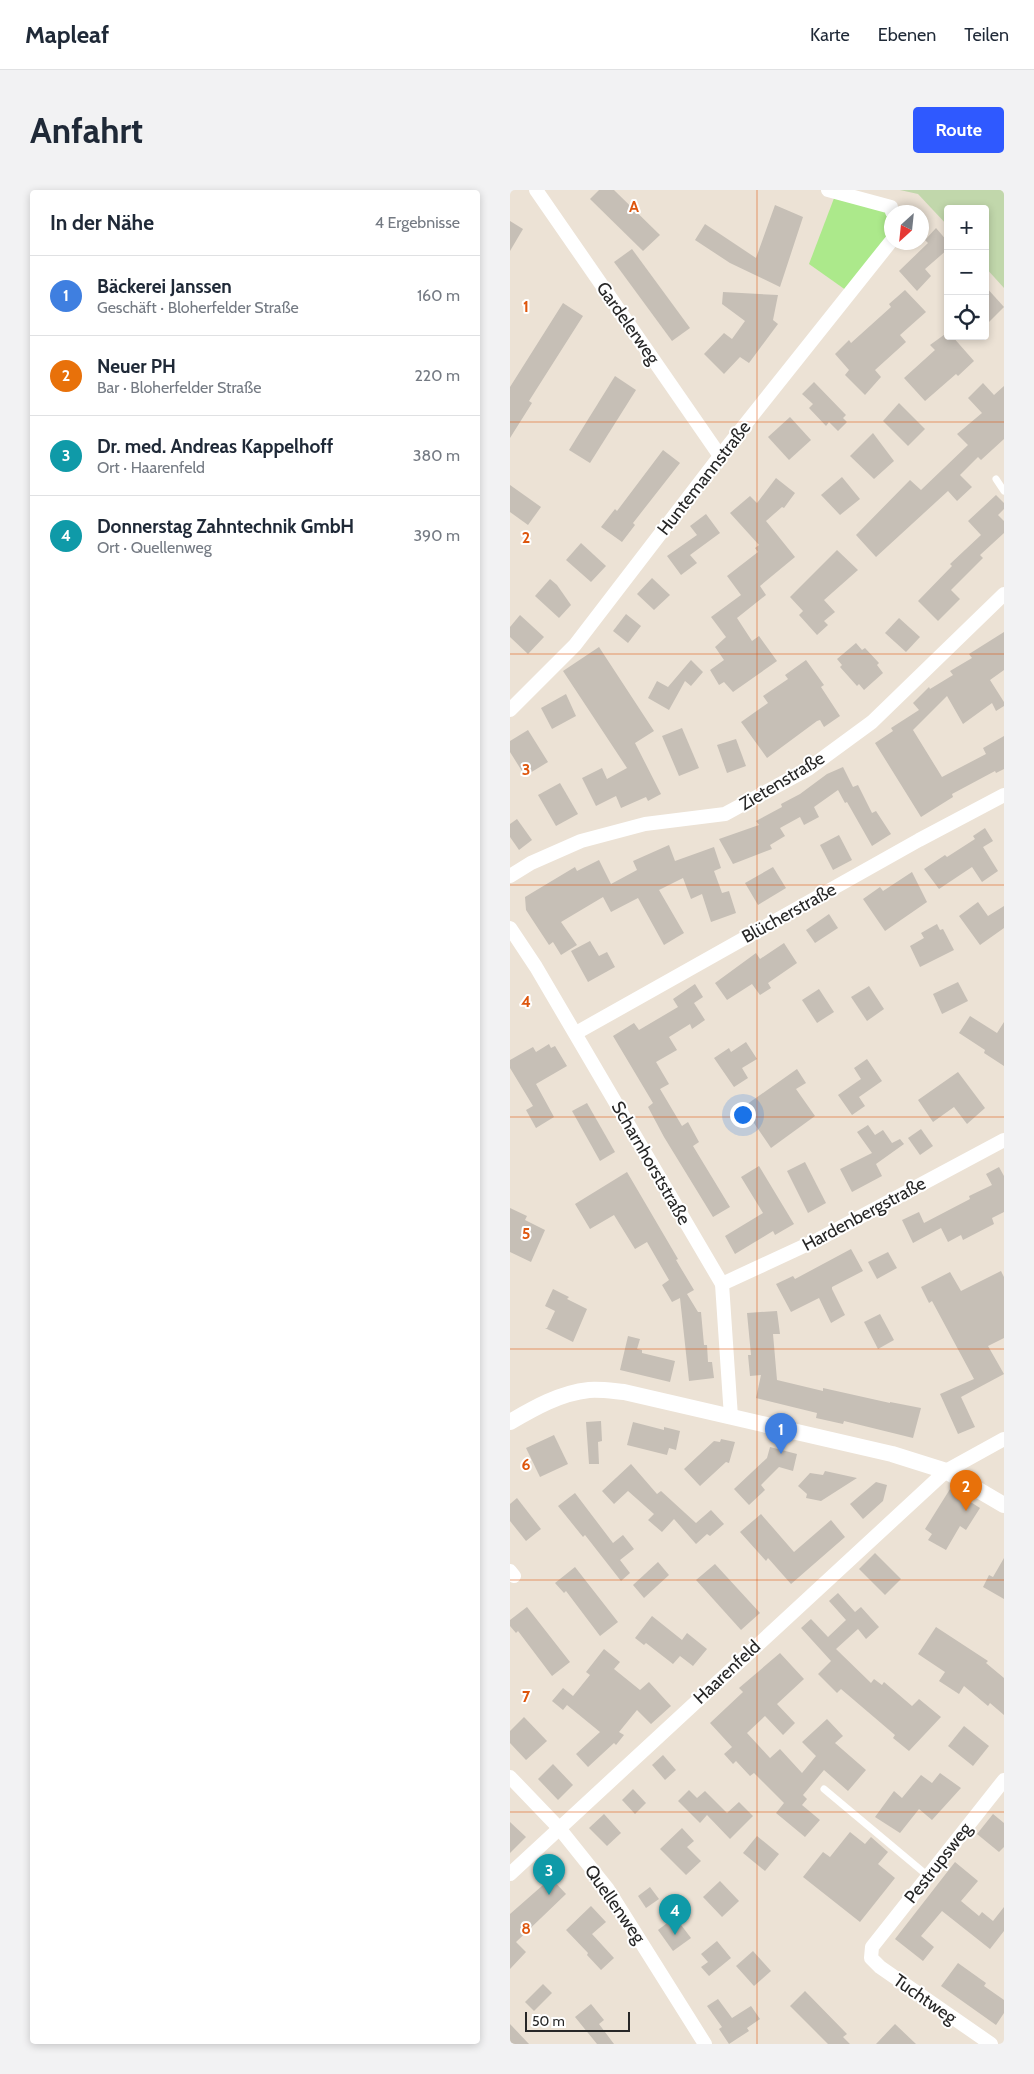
<!DOCTYPE html>
<html lang="de">
<head>
<meta charset="utf-8">
<style>
  body { margin:0; font-family:Cabin,sans-serif; background:#f2f2f3; color:#1f2937 }
  .controls { position:absolute; right:15px; top:15px; display:grid; overflow:hidden; border-radius:5px; box-shadow:0 2px 8px #0003 }
  .controls button { width:45px; height:45px; display:grid; place-items:center; padding:0; border:0; border-bottom:1px solid #e0e1e3; background:#fff; color:#1f2937; font:25px sans-serif }
  .compass { position:absolute; left:374px; top:15px; width:45px; height:45px; border-radius:50%; background:#fff; box-shadow:0 2px 8px #0003; rotate:207deg }
  .scale { position:absolute; left:15px; bottom:12px; width:105px; box-sizing:border-box; padding-left:5px; border:2px solid #272727; border-top:0; font-size:14px; line-height:18px; white-space:nowrap; color:#272727; -webkit-text-stroke:4px #fff; paint-order:stroke }
  .you { position:absolute; left:232px; top:924px; width:18px; height:18px; margin:-12px; border:4px solid #fff; border-radius:50%; background:#1a73e8; box-shadow:0 0 0 8px #1a73e833 }
  .badge { display:grid; place-items:center; width:32px; height:32px; border-radius:50%; background:#2f59ff; color:#fff; font-size:16px; font-weight:700 }
  .pin { position:absolute; translate:-50% -41px; filter:drop-shadow(0 1px 2px #0008) }
  .pin::after { content:''; position:absolute; top:26px; width:18px; height:15px; background:inherit; clip-path:polygon(0 0,100% 0,50% 100%) }
  .list { margin:0; padding:0; list-style:none }
  h2 { display:flex; justify-content:space-between; align-items:center; height:65px; margin:0; padding:0 20px; font-size:21px }
  h2 small { font-size:16px; font-weight:400; color:#747a83 }
  .list li { display:grid; grid-template-columns:32px 1fr auto; gap:15px; align-items:center; box-sizing:border-box; height:80px; padding:0 20px; border-top:1px solid #e0e1e3 }
  .list b { display:block; font-size:19px; white-space:nowrap }
  .list p { margin:0; font-size:16px; white-space:nowrap; color:#747a83 }
  .list em { font-size:16px; font-style:normal; color:#747a83 }
  .icon { flex:none; width:28px; height:28px; fill:none; stroke:currentColor; stroke-width:2; stroke-linecap:round; stroke-linejoin:round }
  .map { position:relative; flex:none; width:494px; height:1854px; overflow:hidden; border-radius:5px }
  header { display:flex; align-items:center; gap:30px; box-sizing:border-box; height:70px; padding:0 25px; background:#fff; border-bottom:1px solid #e0e1e3 }
  header strong { font-size:24px }
  nav { display:flex; gap:28px; margin-inline-start:auto; font-size:18px }
  .intro { display:flex; align-items:center; justify-content:space-between; box-sizing:border-box; height:120px; padding:0 30px }
  h1 { margin:0; font-size:35px }
  .button { padding:12px 22px; border-radius:5px; background:#2f59ff; color:#fff; font-size:18px; font-weight:700 }
  main { display:flex; gap:30px; padding:0 30px }
  aside { flex:1; background:#fff; border-radius:5px; box-shadow:0 2px 8px #0003 }
  .map>svg:first-child { display:block }
</style>
</head>
<body>
<header>
<strong>Mapleaf</strong>
<nav><a>Karte</a><a>Ebenen</a><a>Teilen</a></nav>
</header>
<div class="intro"><h1>Anfahrt</h1><a class="button">Route</a></div>
<main>
<aside>
<h2>In der Nähe<small>4 Ergebnisse</small></h2>
<ul class="list">
<li><span class="badge" style="background:#3f7fe0">1</span><div><b>Bäckerei Janssen</b><p>Geschäft · Bloherfelder Straße</p></div><em>160 m</em></li>
<li><span class="badge" style="background:#e8710a">2</span><div><b>Neuer PH</b><p>Bar · Bloherfelder Straße</p></div><em>220 m</em></li>
<li><span class="badge" style="background:#0f9aa8">3</span><div><b>Dr. med. Andreas Kappelhoff</b><p>Ort · Haarenfeld</p></div><em>380 m</em></li>
<li><span class="badge" style="background:#0f9aa8">4</span><div><b>Donnerstag Zahntechnik GmbH</b><p>Ort · Quellenweg</p></div><em>390 m</em></li>
</ul>
</aside>
<div class="map">
<svg width="494" height="1854" viewBox="0 0 494 1854">
  <rect width="100%" height="100%" fill="#ece2d5"/>
  <polygon fill="#ace98b" points="326,3 382,22 381,50 340,103 299,74"/>
  <polygon fill="#c1d7ab" points="390,0 494,0 494,98 475,77 475,19 438,19 438,36 408,4"/>
  <g fill="#c6bfb6">
    <polygon points="89,0 104,0 150,45 133,61 80,9"/>
    <polygon points="265,15 293,27 270,97 220,73 185,50 195,34 246,68"/>
    <polygon points="0,31 13,39 0,61"/>
    <polygon points="426,38 438,52 438,59 415,79 421,86 407,101 389,81 418,53 415,50"/>
    <polygon points="122,59 180,138 162,151 104,72"/>
    <polygon points="475,96 494,117 475,136"/>
    <polygon points="395,100 416,122 390,145 396,152 365,180 371,187 355,205 335,185 339,180 325,164 339,150 341,153 381,117 379,114"/>
    <polygon points="213,102 268,105 263,130 268,134 239,173 230,167 214,184 194,164 214,143 222,149 235,131 212,114"/>
    <polygon points="53,113 73,126 19,211 22,213 0,248 0,197"/>
    <polygon points="438,142 438,146 442,146 464,171 448,186 446,184 415,211 394,188 425,160 420,155"/>
    <polygon points="105,186 126,200 80,273 59,260"/>
    <polygon points="304,192 336,225 333,228 337,232 328,241 319,232 316,236 299,218 303,214 292,204"/>
    <polygon points="473,193 484,205 494,196 494,249 471,270 468,267 450,285 462,297 447,311 438,301 366,367 346,345 400,290 411,300 458,255 447,244 472,223 458,208"/>
    <polygon points="389,213 415,239 398,256 373,231"/>
    <polygon points="280,227 301,250 279,270 258,247"/>
    <polygon points="363,243 384,271 364,289 340,266"/>
    <polygon points="153,260 170,273 123,333 125,335 112,352 91,337 105,319 107,321"/>
    <polygon points="332,287 350,309 330,325 311,305"/>
    <polygon points="266,288 285,303 274,318 272,317 256,331 285,367 250,396 256,405 227,428 242,451 249,446 267,471 223,502 214,492 209,495 200,480 214,470 205,457 216,447 201,427 231,405 217,386 248,362 245,358 249,355 220,323 240,306 247,313"/>
    <polygon points="0,295 31,317 18,335 0,322"/>
    <polygon points="486,305 494,313 494,319 488,325 494,331 494,343 470,365 473,368 441,400 450,409 428,431 408,411 442,376 440,374 471,345 458,331"/>
    <polygon points="196,324 210,343 180,365 187,373 171,385 157,366 187,345 180,336"/>
    <polygon points="71,353 96,376 81,392 56,370"/>
    <polygon points="327,360 348,380 314,410 325,422 314,431 318,435 307,445 289,425 293,421 280,407"/>
    <polygon points="142,388 160,405 144,420 127,404"/>
    <polygon points="40,389 47,395 61,415 49,428 25,406"/>
    <polygon points="116,424 131,436 118,453 103,441"/>
    <polygon points="10,425 34,447 18,464 0,447 0,437"/>
    <polygon points="389,428 410,447 396,462 375,443"/>
    <polygon points="494,442 494,480 480,490 494,512 494,516 486,521 482,513 453,534 437,506 403,540 432,587 476,564 473,558 494,546 494,579 486,583 485,581 442,604 443,607 411,627 365,553 383,541 381,538 409,520 403,513 419,497 420,499 443,485 440,481 462,468 459,464"/>
    <polygon points="346,453 352,460 355,458 369,473 367,475 373,483 354,500 349,494 347,496 330,477 332,475 327,469"/>
    <polygon points="89,457 144,541 125,553 151,604 138,611 136,607 111,618 106,606 86,616 72,588 92,578 97,589 117,578 53,481"/>
    <polygon points="181,470 193,482 181,496 175,491 159,520 138,508 147,491 158,497"/>
    <polygon points="296,470 314,495 311,497 330,526 314,537 310,530 307,531 257,568 231,532 258,513 253,506 278,489 275,485"/>
    <polygon points="56,504 66,526 42,539 31,518"/>
    <polygon points="172,538 189,578 169,586 152,546"/>
    <polygon points="18,540 38,572 15,586 0,562 0,551"/>
    <polygon points="226,549 236,576 217,583 207,555"/>
    <polygon points="333,577 343,597 348,595 362,623 366,621 381,644 362,656 337,612 335,613 328,600 304,617 309,627 294,635 290,627 270,638 275,646 260,655 262,659 223,674 209,649 249,635 246,631 272,617 271,614 290,604 317,584"/>
    <polygon points="50,593 68,624 46,636 28,605"/>
    <polygon points="7,629 22,650 9,660 0,647 0,634"/>
    <polygon points="475,638 483,651 473,657 488,681 472,692 462,677 429,699 414,679 435,665 437,667 465,649 463,646"/>
    <polygon points="329,645 342,670 323,680 310,655"/>
    <polygon points="159,655 165,671 204,657 211,678 204,681 212,703 219,701 226,723 201,732 192,704 181,709 173,688 149,700 174,743 154,755 128,708 101,722 93,707 51,732 67,755 51,765 43,752 39,755 16,720 15,707 65,677 67,681 89,670 101,694 127,680 123,671"/>
    <polygon points="263,677 276,698 248,715 235,693"/>
    <polygon points="402,682 417,712 375,741 353,709 370,697 373,701"/>
    <polygon points="468,712 478,726 494,716 494,738 470,755 449,726"/>
    <polygon points="319,724 328,738 305,753 296,740"/>
    <polygon points="427,734 430,740 433,739 444,760 410,777 400,756 414,748 411,743"/>
    <polygon points="80,751 89,766 97,762 105,777 78,792 61,761"/>
    <polygon points="274,753 287,773 258,793 261,798 250,805 242,794 217,810 205,793 246,763 250,769"/>
    <polygon points="448,792 458,811 432,824 423,804"/>
    <polygon points="185,794 193,807 184,813 195,830 182,839 180,834 159,847 167,860 146,872 159,894 150,899 172,936 178,932 189,952 183,956 220,1017 203,1027 154,947 138,917 143,913 103,846 124,833 129,840 168,817 163,809"/>
    <polygon points="359,796 374,819 357,831 341,807"/>
    <polygon points="309,799 324,822 307,833 292,810"/>
    <polygon points="460,826 487,843 494,832 494,876 474,863 475,860 449,843"/>
    <polygon points="236,852 247,869 232,878 238,888 224,897 204,868 219,858 221,862"/>
    <polygon points="39,854 41,858 45,856 57,876 26,894 44,927 26,938 16,920 23,916 0,878 0,870 23,857 26,862"/>
    <polygon points="357,869 372,891 349,907 355,916 342,925 328,905 351,889 344,878"/>
    <polygon points="287,879 296,893 286,899 305,926 261,958 233,917"/>
    <polygon points="448,882 475,918 457,934 444,917 423,932 408,910"/>
    <polygon points="77,913 105,962 90,971 62,921"/>
    <polygon points="358,935 365,945 373,940 382,953 390,949 394,954 366,974 372,986 342,1002 330,979 362,963 347,942"/>
    <polygon points="411,939 423,956 410,965 398,948"/>
    <polygon points="295,972 316,1013 298,1023 277,981"/>
    <polygon points="249,976 284,1034 265,1045 263,1041 225,1064 215,1046 253,1023 231,987"/>
    <polygon points="489,977 494,986 494,1022 482,1028 484,1034 453,1050 451,1045 438,1052 431,1038 403,1053 392,1030 409,1022 414,1033 460,1009 459,1006 482,995 476,984"/>
    <polygon points="117,982 168,1069 166,1070 184,1100 177,1104 188,1122 191,1122 194,1155 197,1155 198,1172 202,1172 204,1188 179,1191 170,1108 162,1112 152,1095 159,1090 137,1052 125,1059 104,1025 80,1039 65,1014"/>
    <polygon points="0,1018 17,1026 15,1030 35,1040 21,1072 0,1062"/>
    <polygon points="341,1059 353,1081 322,1097 322,1099 335,1125 321,1133 309,1108 281,1122 266,1094 283,1086 285,1089"/>
    <polygon points="378,1062 387,1078 367,1089 358,1072"/>
    <polygon points="491,1081 494,1087 494,1148 478,1156 494,1184 451,1207 465,1237 448,1244 430,1204 464,1189 422,1111 419,1113 411,1097 440,1082 451,1101"/>
    <polygon points="43,1099 59,1107 57,1109 77,1119 63,1152 35,1138 37,1138 45,1121 35,1116"/>
    <polygon points="267,1121 270,1144 263,1144 267,1190 313,1201 313,1198 380,1213 380,1212 411,1218 403,1248 334,1231 333,1234 306,1228 307,1223 246,1208 251,1185 240,1186 238,1165 241,1165 237,1123"/>
    <polygon points="370,1124 384,1150 368,1159 354,1132"/>
    <polygon points="118,1146 130,1149 127,1159 132,1160 132,1163 165,1171 160,1192 110,1180"/>
    <polygon points="91,1231 92,1251 88,1252 89,1274 79,1274 76,1232"/>
    <polygon points="123,1232 154,1240 154,1237 170,1241 166,1260 159,1258 157,1265 117,1255"/>
    <polygon points="44,1245 58,1274 30,1287 16,1258"/>
    <polygon points="211,1249 225,1252 219,1273 216,1272 190,1296 174,1279 204,1251 210,1252"/>
    <polygon points="260,1257 287,1264 283,1281 269,1277 251,1295 255,1300 239,1315 224,1299 257,1268"/>
    <polygon points="121,1274 147,1304 151,1301 186,1333 201,1320 214,1334 200,1346 197,1344 186,1354 164,1329 152,1342 138,1330 144,1324 118,1301 104,1314 92,1301"/>
    <polygon points="315,1281 347,1288 311,1311 296,1308 297,1304 288,1296 300,1283 313,1285"/>
    <polygon points="366,1292 377,1295 373,1311 353,1329 340,1314"/>
    <polygon points="440,1299 470,1318 456,1340 450,1336 436,1360 418,1350 422,1344 415,1339"/>
    <polygon points="65,1303 103,1353 113,1345 124,1359 110,1370 120,1383 111,1391 75,1345 73,1347 48,1316"/>
    <polygon points="7,1308 31,1339 16,1351 0,1331 0,1314"/>
    <polygon points="251,1324 284,1362 321,1330 335,1347 281,1394 258,1368 256,1371 230,1342"/>
    <polygon points="365,1363 391,1389 375,1405 349,1379"/>
    <polygon points="494,1368 494,1409 473,1397 479,1385 483,1387"/>
    <polygon points="148,1372 159,1385 134,1408 123,1395"/>
    <polygon points="205,1374 250,1423 231,1440 186,1390"/>
    <polygon points="65,1377 108,1432 90,1446 56,1401 54,1403 45,1393"/>
    <polygon points="328,1403 345,1422 351,1417 369,1437 356,1449 348,1439 326,1459 361,1493 364,1489 372,1495 374,1492 402,1516 409,1509 431,1527 399,1561 383,1548 385,1545 331,1499 327,1503 308,1484 321,1471 291,1438 301,1429 318,1447 336,1430 319,1411"/>
    <polygon points="17,1417 60,1472 42,1486 8,1441 6,1443 0,1436 0,1430"/>
    <polygon points="142,1426 172,1450 177,1443 197,1459 183,1476 170,1466 163,1474 136,1453 134,1455 125,1448"/>
    <polygon points="426,1437 478,1471 476,1473 494,1488 494,1525 480,1513 478,1516 454,1496 449,1504 429,1491 435,1482 408,1464"/>
    <polygon points="94,1459 110,1472 104,1479 130,1500 139,1492 161,1516 141,1534 127,1520 109,1542 114,1545 106,1555 104,1553 78,1577 66,1564 90,1542 57,1515 53,1520 42,1511 53,1498 63,1506 80,1485 76,1482"/>
    <polygon points="270,1463 294,1489 267,1514 285,1533 273,1545 255,1526 237,1543 260,1568 270,1559 292,1583 306,1566 292,1552 317,1529 333,1546 325,1553 356,1580 338,1601 314,1580 293,1605 297,1609 292,1615 310,1630 295,1647 266,1623 274,1613 244,1583 240,1586 226,1571 223,1574 214,1564 222,1557 200,1533 233,1502 229,1498"/>
    <polygon points="14,1527 37,1551 16,1570 0,1553 0,1541"/>
    <polygon points="454,1536 479,1556 463,1576 438,1556"/>
    <polygon points="153,1565 166,1580 155,1590 142,1575"/>
    <polygon points="43,1574 63,1595 48,1610 28,1589"/>
    <polygon points="430,1583 451,1598 422,1630 409,1619 390,1643 365,1627 384,1601 392,1608 411,1585 422,1593"/>
    <polygon points="123,1599 136,1613 125,1624 112,1610"/>
    <polygon points="179,1600 187,1608 195,1601 217,1623 229,1612 243,1626 220,1649 197,1625 190,1633 168,1611"/>
    <polygon points="94,1624 111,1643 97,1656 79,1638"/>
    <polygon points="483,1624 494,1633 494,1657 489,1662 467,1644"/>
    <polygon points="0,1632 16,1647 0,1663"/>
    <polygon points="172,1638 184,1651 177,1657 191,1671 176,1685 150,1659"/>
    <polygon points="340,1642 355,1654 361,1647 378,1662 368,1674 385,1688 350,1732 293,1687 313,1662 320,1667"/>
    <polygon points="247,1646 269,1664 255,1681 233,1663"/>
    <polygon points="445,1672 468,1691 451,1711 469,1726 472,1722 483,1731 494,1717 494,1741 480,1759 432,1721 411,1746 424,1757 413,1771 385,1749"/>
    <polygon points="41,1688 56,1704 6,1752 16,1762 0,1779 0,1724"/>
    <polygon points="210,1691 229,1711 212,1727 193,1707"/>
    <polygon points="140,1697 149,1709 136,1718 128,1706"/>
    <polygon points="81,1716 96,1732 82,1744 104,1768 91,1780 77,1765 78,1763 56,1740"/>
    <polygon points="165,1727 181,1748 163,1761 148,1740"/>
    <polygon points="207,1751 221,1768 199,1786 191,1777 198,1772 191,1764"/>
    <polygon points="243,1761 261,1781 244,1796 226,1776"/>
    <polygon points="448,1773 476,1793 474,1796 494,1810 494,1823 486,1835 431,1796"/>
    <polygon points="33,1794 42,1803 24,1821 15,1812"/>
    <polygon points="295,1801 337,1844 333,1847 340,1854 318,1854 280,1816"/>
    <polygon points="208,1809 222,1828 241,1816 250,1829 237,1838 239,1841 219,1854 209,1839 212,1837 197,1816"/>
    <polygon points="81,1814 94,1830 89,1834 104,1854 87,1854 65,1827"/>
    <polygon points="0,1834 19,1854 0,1854"/>
    <polygon points="385,1834 406,1854 366,1854"/>
  </g>
  <g fill="none" stroke-linecap="round" stroke-linejoin="round">
    <g stroke="#fff" stroke-width="7">
      <polyline points="486,289 494,301"/>
      <polyline points="314,1599 418,1686"/>
    </g>
    <g stroke="#fff" stroke-width="14">
      <polyline points="26,0 210,266"/>
      <polyline points="318,0 381,17 382,22"/>
      <polyline points="0,520 65,455 210,266 382,50"/>
      <polyline points="0,686 21,673 71,651 135,634 215,624 298,579 362,532 494,404"/>
      <polyline points="0,738 26,777 212,1094 221,1227"/>
      <polyline points="66,843 409,650 494,605"/>
      <polyline points="212,1094 309,1049 494,950"/>
      <polyline points="0,1381 4,1386"/>
      <polyline points="0,1587 49,1638 97,1698 195,1854"/>
      <polyline points="0,1684 436,1281 494,1249"/>
      <polyline points="481,1854 370,1777 361,1768 362,1757 494,1590"/>
    </g>
    <path stroke="#fff" stroke-width="16" d="M0,1232C24,1218 50,1203 79,1200C90,1199 103,1201 114,1202L382,1264L436,1281L494,1315"/>
  </g>
  <path fill="none" stroke="#de560d" stroke-width="1" stroke-opacity="0.55" d="M247,0V1854M0,232H494M0,464H494M0,695H494M0,927H494M0,1159H494M0,1390H494M0,1622H494"/>
  <g text-anchor="middle" dominant-baseline="central" stroke-width="4" stroke-linejoin="round" paint-order="stroke">
    <g font-size="18" fill="#272727" stroke="#fff">
      <text transform="translate(118 133) rotate(55)">Gardelerweg</text>
      <text transform="translate(194 288) rotate(-52)">Huntemannstraße</text>
      <text transform="translate(272 591) rotate(-31)">Zietenstraße</text>
      <text transform="translate(279 723) rotate(-29)">Blücherstraße</text>
      <text transform="translate(141 973) rotate(60)">Scharnhorststraße</text>
      <text transform="translate(354 1024) rotate(-28)">Hardenbergstraße</text>
      <text transform="translate(217 1482) rotate(-43)">Haarenfeld</text>
      <text transform="translate(428 1673) rotate(-52)">Pestrupsweg</text>
      <text transform="translate(105 1714) rotate(55)">Quellenweg</text>
      <text transform="translate(415 1809) rotate(35)">Tuchtweg</text>
    </g>
  </g>
  <g font-size="16" text-anchor="middle" font-weight="bold" fill="#de560d" stroke="#fff" stroke-width="4" stroke-linejoin="round" paint-order="stroke">
    <text x="124" y="22">A</text>
    <text x="16" y="122">1</text>
    <text x="16" y="353">2</text>
    <text x="16" y="585">3</text>
    <text x="16" y="817">4</text>
    <text x="16" y="1049">5</text>
    <text x="16" y="1280">6</text>
    <text x="16" y="1512">7</text>
    <text x="16" y="1744">8</text>
  </g>
</svg>
<div class="controls">
<button>+</button>
<button>−</button>
<button><svg class="icon" aria-label="locate" viewBox="0 0 24 24"><circle cx="12" cy="12" r="6"/><path d="M12 2v4M12 18v4M2 12h4M18 12h4"/></svg></button>
</div>
<svg class="compass" viewBox="-18 -18 36 36"><path d="M0-13l5 13h-10z" fill="#e53935"/><path d="M0 13l5-13h-10z" fill="#747a83"/></svg>
<div class="scale">50 m</div>
<div class="you"></div>
<div class="pin badge" style="left:271px;top:1264px;background:#3f7fe0">1</div>
<div class="pin badge" style="left:456px;top:1321px;background:#e8710a">2</div>
<div class="pin badge" style="left:39px;top:1705px;background:#0f9aa8">3</div>
<div class="pin badge" style="left:165px;top:1745px;background:#0f9aa8">4</div>
</div>
</main>
</body>
</html>
